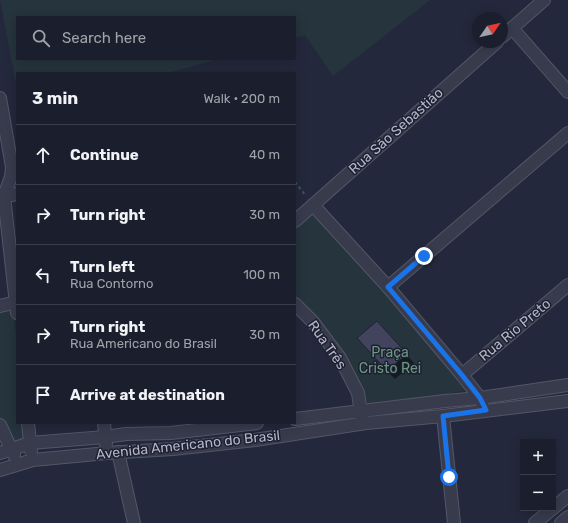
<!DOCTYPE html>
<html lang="en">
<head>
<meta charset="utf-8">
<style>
  body { margin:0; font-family:Rubik,sans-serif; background:#242735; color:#f1f3f6 }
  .controls { position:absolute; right:12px; bottom:12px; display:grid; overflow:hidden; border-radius:0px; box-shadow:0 2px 10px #0003 }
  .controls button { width:36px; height:36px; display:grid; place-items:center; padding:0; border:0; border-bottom:1px solid #393c49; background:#1b1e2d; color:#f1f3f6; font:20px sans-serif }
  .compass { position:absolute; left:472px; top:12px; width:36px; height:36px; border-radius:50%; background:#1b1e2d; box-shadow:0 2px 10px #0003; rotate:56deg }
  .stop { position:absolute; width:12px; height:12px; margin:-9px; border:3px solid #1a73e8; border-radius:50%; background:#fff }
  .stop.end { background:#1a73e8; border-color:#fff; box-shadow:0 1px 4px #0008 }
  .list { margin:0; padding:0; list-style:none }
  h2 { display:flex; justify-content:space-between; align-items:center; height:52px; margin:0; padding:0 16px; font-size:17px }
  h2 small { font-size:13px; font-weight:400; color:#a0a2aa }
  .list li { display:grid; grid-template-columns:26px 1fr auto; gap:12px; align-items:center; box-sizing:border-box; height:60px; padding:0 16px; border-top:1px solid #393c49 }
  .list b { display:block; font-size:15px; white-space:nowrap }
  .list p { margin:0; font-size:13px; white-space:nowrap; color:#a0a2aa }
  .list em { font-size:13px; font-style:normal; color:#a0a2aa }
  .icon { flex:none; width:22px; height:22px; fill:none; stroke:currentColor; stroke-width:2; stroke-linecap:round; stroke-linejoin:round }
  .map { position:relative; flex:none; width:568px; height:523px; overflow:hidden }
  .search { position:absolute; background:#1b1e2d; box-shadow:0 2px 10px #0003; left:16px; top:16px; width:280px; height:44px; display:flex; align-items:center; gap:10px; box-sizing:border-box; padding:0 14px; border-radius:0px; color:#a0a2aa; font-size:15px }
  .panel { position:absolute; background:#1b1e2d; box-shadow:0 2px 10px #0003; left:16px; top:72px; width:280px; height:352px; border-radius:0px }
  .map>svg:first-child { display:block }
</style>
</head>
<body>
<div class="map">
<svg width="568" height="523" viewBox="0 0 568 523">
  <rect width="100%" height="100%" fill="#24283c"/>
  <g fill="#26343d">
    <polygon points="0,0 430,0 333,76 305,35 295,38 295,17 17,17 17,59 218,59 168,73 17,73 17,89"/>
    <polygon points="317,209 468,390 442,395 368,404 359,389 295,300 295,228"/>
    <polygon points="13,307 17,343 17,423 26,423 28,440 12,443 0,418 0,309"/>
  </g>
  <polygon fill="#0007" points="385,331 414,363 395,379 387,371"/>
  <polygon fill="#41445c" stroke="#1f2233" points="377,321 407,354 387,371 357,338"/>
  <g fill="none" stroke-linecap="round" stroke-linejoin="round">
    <g stroke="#535667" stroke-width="14">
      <g id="minor">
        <polyline points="512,28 568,92"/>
        <polyline points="502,37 544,0"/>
        <polyline points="0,98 12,167 11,177 4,196 17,313"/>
        <polyline points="0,197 17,194"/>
        <polyline points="313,205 388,287 462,375 480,398 482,403"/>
        <polyline points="295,221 497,42"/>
        <polyline points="388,287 568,133"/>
        <polyline points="295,304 313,322 340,358 358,393 362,420"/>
        <polyline points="0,306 17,302"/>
        <polyline points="462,375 568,285"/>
        <polyline points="443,416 454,523"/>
        <polyline points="295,419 445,401 480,398 568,385"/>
        <polyline points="28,423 31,451"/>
        <polyline points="104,423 106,444"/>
        <polyline points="0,425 14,455"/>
        <polyline points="118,452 134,523"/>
        <polyline points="0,453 30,443 105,437 126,434 171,433 257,423"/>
        <polyline points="0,470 33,460 107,453 173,449 255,440 366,423 443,416 568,401"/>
        <polyline points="535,523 568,496"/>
        <polyline points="561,523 568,517"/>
      </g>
    </g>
    <polyline stroke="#44515a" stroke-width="2" stroke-dasharray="3 3" stroke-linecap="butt" points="295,182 306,196"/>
    <use href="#minor" stroke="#383b4c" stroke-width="12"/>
  </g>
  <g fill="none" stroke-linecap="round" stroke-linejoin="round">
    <polyline stroke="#1a73e8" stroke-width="5" points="424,256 388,287 462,375 480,398 486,410 443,416 449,477"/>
  </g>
  <g text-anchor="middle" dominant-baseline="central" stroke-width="3" stroke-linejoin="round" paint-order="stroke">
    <g font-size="14" fill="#b4b6c7" stroke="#1d2031">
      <text transform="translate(396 131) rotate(-42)">Rua São Sebastião</text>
      <text transform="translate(515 330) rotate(-40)">Rua Rio Preto</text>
      <text transform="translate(327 345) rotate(55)">Rua Três</text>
      <text transform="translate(188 445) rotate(-6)">Avenida Americano do Brasil</text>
    </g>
    <g font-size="14" fill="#6c9782" stroke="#1d2031">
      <text x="390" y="352">Praça<tspan x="390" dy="16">Cristo Rei</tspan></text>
    </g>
  </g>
</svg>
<div class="controls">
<button>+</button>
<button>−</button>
</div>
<svg class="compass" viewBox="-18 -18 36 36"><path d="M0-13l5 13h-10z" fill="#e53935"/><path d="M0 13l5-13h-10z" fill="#a0a2aa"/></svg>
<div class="stop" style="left:449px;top:477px"></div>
<div class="stop end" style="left:424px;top:256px"></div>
<div class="search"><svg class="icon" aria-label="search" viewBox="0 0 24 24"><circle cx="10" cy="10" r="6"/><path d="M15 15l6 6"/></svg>Search here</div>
<section class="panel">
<h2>3 min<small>Walk · 200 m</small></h2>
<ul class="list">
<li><svg class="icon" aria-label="ahead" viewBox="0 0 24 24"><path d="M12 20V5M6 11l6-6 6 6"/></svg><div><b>Continue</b></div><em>40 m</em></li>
<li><svg class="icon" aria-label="right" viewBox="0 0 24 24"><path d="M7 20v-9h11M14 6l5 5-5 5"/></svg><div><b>Turn right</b></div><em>30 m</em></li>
<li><svg class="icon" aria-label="left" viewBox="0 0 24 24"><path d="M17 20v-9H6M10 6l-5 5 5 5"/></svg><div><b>Turn left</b><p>Rua Contorno</p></div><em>100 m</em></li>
<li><svg class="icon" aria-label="right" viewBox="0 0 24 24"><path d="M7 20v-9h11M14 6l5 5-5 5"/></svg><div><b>Turn right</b><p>Rua Americano do Brasil</p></div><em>30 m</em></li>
<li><svg class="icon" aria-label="arrive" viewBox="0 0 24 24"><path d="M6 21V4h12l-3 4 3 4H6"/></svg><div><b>Arrive at destination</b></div></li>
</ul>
</section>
</div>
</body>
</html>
